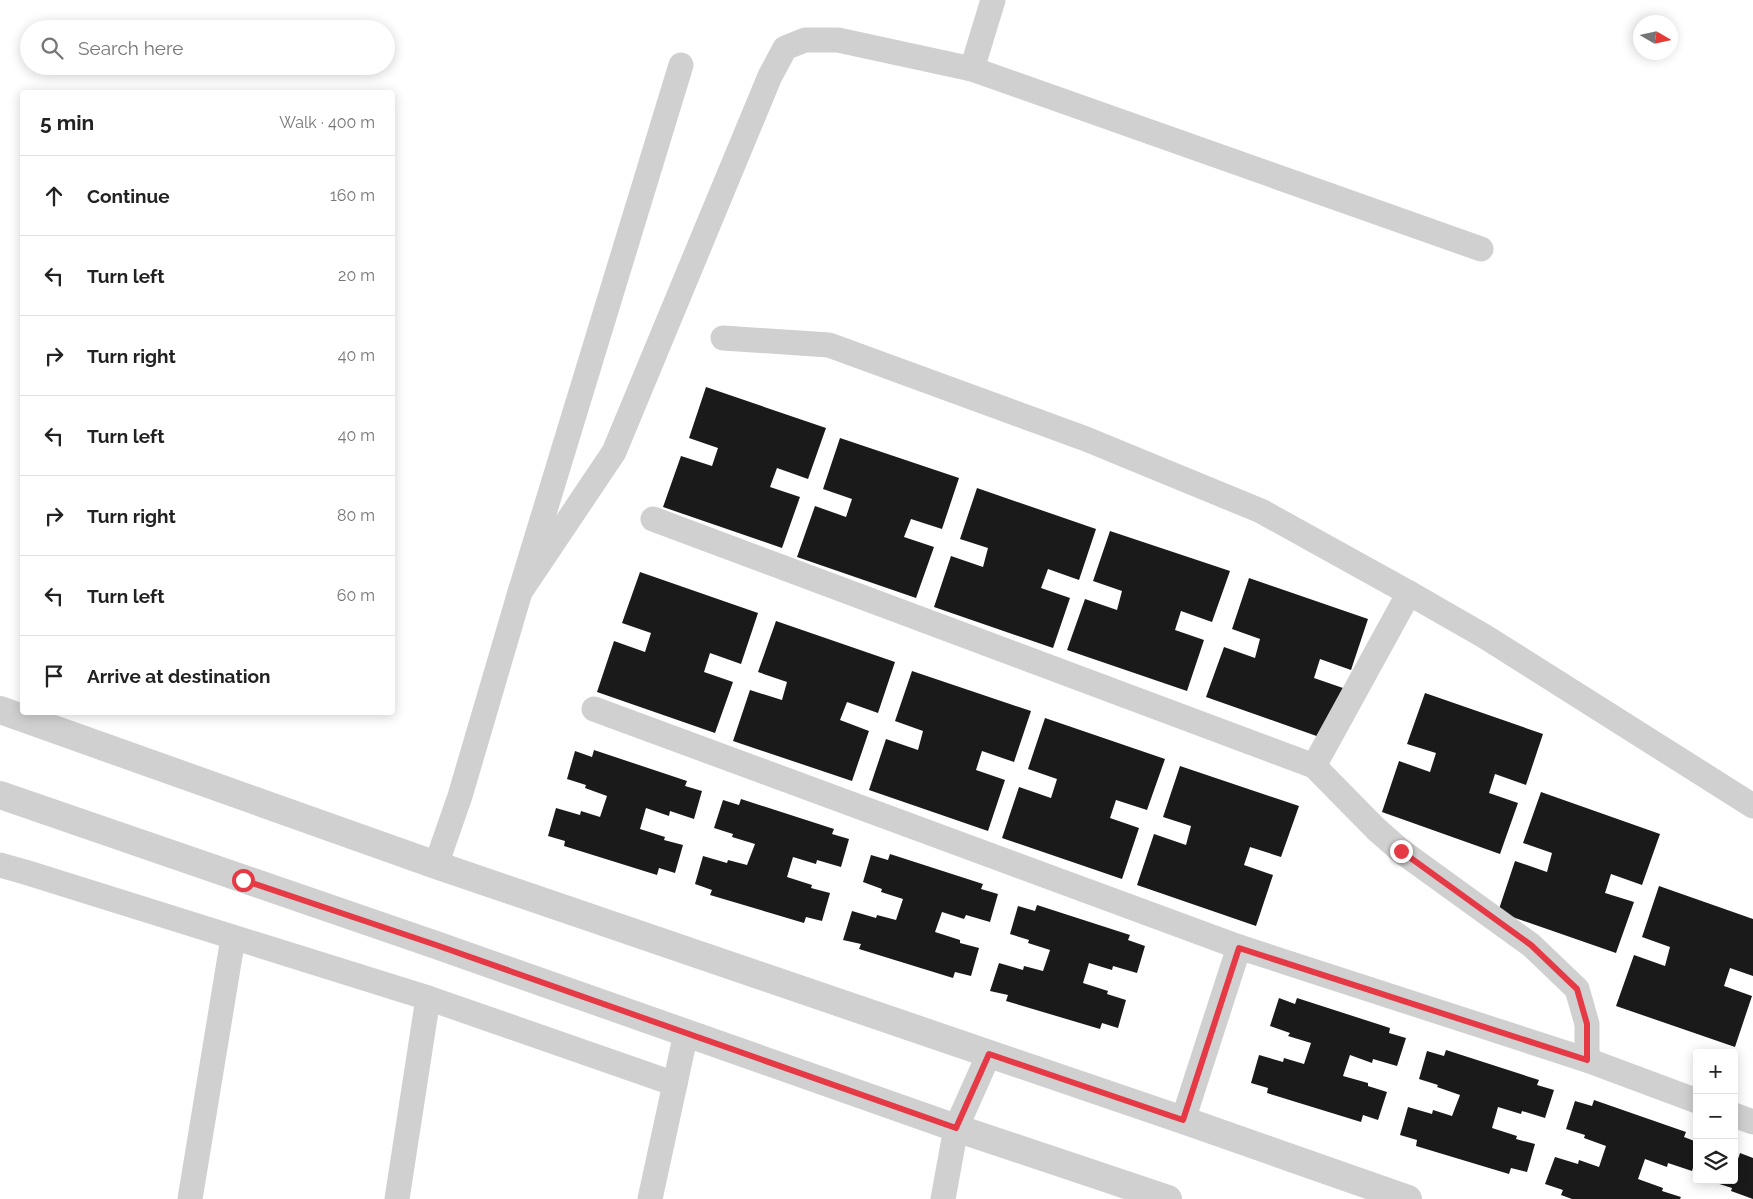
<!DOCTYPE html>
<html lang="en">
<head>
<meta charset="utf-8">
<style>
  body { margin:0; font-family:Raleway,sans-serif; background:#f2f2f2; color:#222 }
  .controls { position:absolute; right:15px; bottom:15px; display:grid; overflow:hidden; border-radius:5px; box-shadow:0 2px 12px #0003 }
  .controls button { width:45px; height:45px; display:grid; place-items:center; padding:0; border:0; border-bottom:1px solid #e0e0e0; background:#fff; color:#222; font:25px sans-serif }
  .compass { position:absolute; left:1633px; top:15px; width:45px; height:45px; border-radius:50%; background:#fff; box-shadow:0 2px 12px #0003; rotate:99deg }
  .stop { position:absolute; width:15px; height:15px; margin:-11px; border:4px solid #e63946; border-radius:50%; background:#fff }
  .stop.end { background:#e63946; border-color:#fff; box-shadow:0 1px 5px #0008 }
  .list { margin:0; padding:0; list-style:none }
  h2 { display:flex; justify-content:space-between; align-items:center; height:65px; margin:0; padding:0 20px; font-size:21px }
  h2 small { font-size:16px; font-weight:400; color:#767676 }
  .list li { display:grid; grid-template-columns:32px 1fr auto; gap:15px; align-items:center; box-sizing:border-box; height:80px; padding:0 20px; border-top:1px solid #e0e0e0 }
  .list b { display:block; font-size:19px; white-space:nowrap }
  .list em { font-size:16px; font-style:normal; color:#767676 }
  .icon { flex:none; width:28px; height:28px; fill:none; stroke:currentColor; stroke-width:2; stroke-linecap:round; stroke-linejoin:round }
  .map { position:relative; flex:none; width:1753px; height:1199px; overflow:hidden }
  .search { position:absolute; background:#fff; box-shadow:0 2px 12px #0003; left:20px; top:20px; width:375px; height:55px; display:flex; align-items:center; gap:12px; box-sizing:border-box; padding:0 18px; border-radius:28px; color:#767676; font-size:19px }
  .panel { position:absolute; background:#fff; box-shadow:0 2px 12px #0003; left:20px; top:90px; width:375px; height:625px; border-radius:5px }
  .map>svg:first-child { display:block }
</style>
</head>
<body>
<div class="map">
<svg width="1753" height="1199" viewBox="0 0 1753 1199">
  <rect width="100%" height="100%" fill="#fff"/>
  <g fill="#1a1a1a">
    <polygon points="706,387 826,428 808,479 777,468 770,487 800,497 782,548 663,507 681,456 712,466 718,448 689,438"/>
    <polygon points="840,438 959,478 942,529 911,519 904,537 934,547 916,598 797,557 815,506 846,517 852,499 823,489"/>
    <polygon points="977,488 1096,529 1079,580 1048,569 1041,588 1070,598 1053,648 934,607 951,556 983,567 988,548 960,539"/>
    <polygon points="1110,531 1230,571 1212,622 1181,611 1175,630 1204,640 1187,691 1067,650 1085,599 1117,610 1122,591 1093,581"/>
    <polygon points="640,572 758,613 741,664 710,653 704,672 733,682 715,733 597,692 614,641 645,652 651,633 622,623"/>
    <polygon points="1249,578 1368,619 1351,670 1320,659 1314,678 1343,688 1325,739 1206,697 1224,647 1255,658 1260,639 1232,629"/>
    <polygon points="776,621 895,662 878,713 847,702 840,720 869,731 852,781 733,741 750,690 782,700 787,682 758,672"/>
    <polygon points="912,671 1031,711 1014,762 982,751 976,770 1005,780 988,831 869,790 886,739 918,750 923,731 895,721"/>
    <polygon points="1425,693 1543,734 1526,785 1495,774 1489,793 1518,803 1500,854 1382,812 1399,761 1430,772 1436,753 1407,744"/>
    <polygon points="1045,718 1165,759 1147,810 1116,800 1110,818 1139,828 1122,879 1002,838 1019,787 1051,798 1057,779 1028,769"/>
    <polygon points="594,750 687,781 685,786 702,791 694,819 670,811 669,816 646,808 640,829 665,837 664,840 683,845 675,873 659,868 657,875 564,846 565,841 548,836 556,808 580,815 581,811 600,817 607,796 585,788 586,785 567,779 575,751 592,757"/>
    <polygon points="1180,766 1299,806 1281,857 1250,847 1244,865 1273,875 1256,926 1137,885 1154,834 1186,845 1191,826 1163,817"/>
    <polygon points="1541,792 1660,834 1642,885 1611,874 1605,893 1634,902 1616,953 1498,912 1515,861 1547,872 1552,853 1523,843"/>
    <polygon points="741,799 834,829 832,834 849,839 841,867 817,860 816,864 793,857 787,877 812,885 811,888 830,893 822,921 806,917 804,923 710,895 712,890 695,884 703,856 727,863 728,860 747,865 755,844 732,837 733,834 714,828 723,800 739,805"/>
    <polygon points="890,854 983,884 981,889 998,894 990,922 966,915 964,919 942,912 935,932 960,940 960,943 979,948 971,976 955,972 953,978 859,949 861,944 843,940 852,911 876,918 877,915 896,920 903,899 881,892 882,889 863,882 871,855 888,860"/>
    <polygon points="1659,886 1753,919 1753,976 1730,968 1724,986 1752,996 1735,1047 1616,1006 1634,955 1665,966 1670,947 1642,937"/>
    <polygon points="1037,905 1130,935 1128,940 1145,946 1137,973 1113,966 1112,970 1089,963 1083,983 1108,991 1107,994 1126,1000 1118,1028 1102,1023 1100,1029 1006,1001 1008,995 990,991 999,963 1023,970 1024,966 1043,971 1050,950 1028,943 1029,940 1010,934 1018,906 1035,911"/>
    <polygon points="1279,998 1295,1004 1297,998 1390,1028 1389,1033 1406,1038 1397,1066 1373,1059 1372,1063 1350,1055 1343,1076 1368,1083 1368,1086 1387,1092 1378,1120 1363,1115 1361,1122 1267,1093 1268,1088 1251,1083 1259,1055 1283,1062 1284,1058 1304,1064 1311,1043 1288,1036 1290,1033 1270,1026"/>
    <polygon points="1446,1050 1539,1080 1537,1085 1554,1090 1545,1118 1522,1111 1521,1114 1498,1107 1492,1128 1517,1136 1516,1139 1535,1144 1527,1172 1511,1168 1509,1174 1416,1146 1417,1140 1400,1135 1408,1107 1432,1114 1433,1110 1452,1116 1460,1095 1437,1087 1438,1085 1419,1079 1427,1051 1444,1056"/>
    <polygon points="1594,1100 1686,1132 1684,1137 1697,1142 1697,1155 1692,1171 1668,1163 1667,1167 1645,1159 1638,1179 1663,1188 1662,1191 1681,1197 1680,1199 1572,1199 1561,1195 1563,1190 1545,1184 1555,1157 1578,1164 1579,1160 1599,1167 1606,1146 1584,1138 1585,1135 1566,1129 1575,1101 1592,1106"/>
    <polygon points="1740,1153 1753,1158 1753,1199 1731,1191 1732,1188 1713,1182 1713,1180 1734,1180 1734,1158 1738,1159"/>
  </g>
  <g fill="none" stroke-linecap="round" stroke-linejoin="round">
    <g stroke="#d0d0d0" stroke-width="25">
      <polyline points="972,69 993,0"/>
      <polyline points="723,338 829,345 1086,439 1261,511 1409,593 1484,636 1753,806"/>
      <polyline points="653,519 1314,766 1376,829 1401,851 1531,945 1577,989 1587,1024 1587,1060"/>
      <polyline points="520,592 614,452 770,76 785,48 805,40 838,40 972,69 1481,249"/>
      <polyline points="594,709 1239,947 1587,1060 1697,1101"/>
      <polyline points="1314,766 1409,593"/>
      <polyline points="0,865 25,872 428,998 675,1084"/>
      <polyline points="436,865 460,796 520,592 681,65"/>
      <polyline points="1734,1115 1753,1122"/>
      <polyline points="1183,1120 1239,947"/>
      <polyline points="190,1199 233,938"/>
      <polyline points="397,1199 428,998"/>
      <polyline points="650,1199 686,1033"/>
      <polyline points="943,1199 956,1128 989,1054"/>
    </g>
    <g stroke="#d0d0d0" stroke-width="28">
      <polyline points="0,710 436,865 1183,1120 1408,1199"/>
      <polyline points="0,795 436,945 956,1128 1168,1199"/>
    </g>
  </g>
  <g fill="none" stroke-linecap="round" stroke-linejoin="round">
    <polyline stroke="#e63946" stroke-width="6" points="243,880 436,945 956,1128 989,1054 1183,1120 1239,948 1587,1060 1587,1024 1577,989 1531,945 1401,851"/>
  </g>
</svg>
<div class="controls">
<button>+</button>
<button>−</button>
<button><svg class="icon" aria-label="layers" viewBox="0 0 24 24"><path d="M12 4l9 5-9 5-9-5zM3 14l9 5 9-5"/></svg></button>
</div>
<svg class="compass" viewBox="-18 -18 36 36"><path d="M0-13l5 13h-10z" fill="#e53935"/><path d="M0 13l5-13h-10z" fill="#767676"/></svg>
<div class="stop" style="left:243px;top:880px"></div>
<div class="stop end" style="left:1401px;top:851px"></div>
<div class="search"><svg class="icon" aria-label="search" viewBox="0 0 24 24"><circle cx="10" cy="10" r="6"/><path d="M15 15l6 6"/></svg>Search here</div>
<section class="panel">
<h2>5 min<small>Walk · 400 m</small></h2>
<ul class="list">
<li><svg class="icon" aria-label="ahead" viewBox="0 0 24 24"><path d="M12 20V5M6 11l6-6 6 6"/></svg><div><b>Continue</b></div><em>160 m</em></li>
<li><svg class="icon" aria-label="left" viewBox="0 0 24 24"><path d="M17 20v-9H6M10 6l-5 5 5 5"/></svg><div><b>Turn left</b></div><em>20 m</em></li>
<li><svg class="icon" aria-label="right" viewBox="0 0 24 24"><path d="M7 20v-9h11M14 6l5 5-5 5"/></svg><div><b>Turn right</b></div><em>40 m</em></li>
<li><svg class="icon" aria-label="left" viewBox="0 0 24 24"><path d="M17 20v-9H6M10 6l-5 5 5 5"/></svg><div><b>Turn left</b></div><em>40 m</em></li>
<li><svg class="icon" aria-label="right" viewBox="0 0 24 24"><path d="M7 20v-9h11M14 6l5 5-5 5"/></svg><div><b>Turn right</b></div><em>80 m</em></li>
<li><svg class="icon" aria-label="left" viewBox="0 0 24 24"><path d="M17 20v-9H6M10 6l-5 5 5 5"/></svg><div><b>Turn left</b></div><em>60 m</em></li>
<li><svg class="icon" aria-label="arrive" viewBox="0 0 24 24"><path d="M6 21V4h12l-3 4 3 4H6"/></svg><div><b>Arrive at destination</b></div></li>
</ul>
</section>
</div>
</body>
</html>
